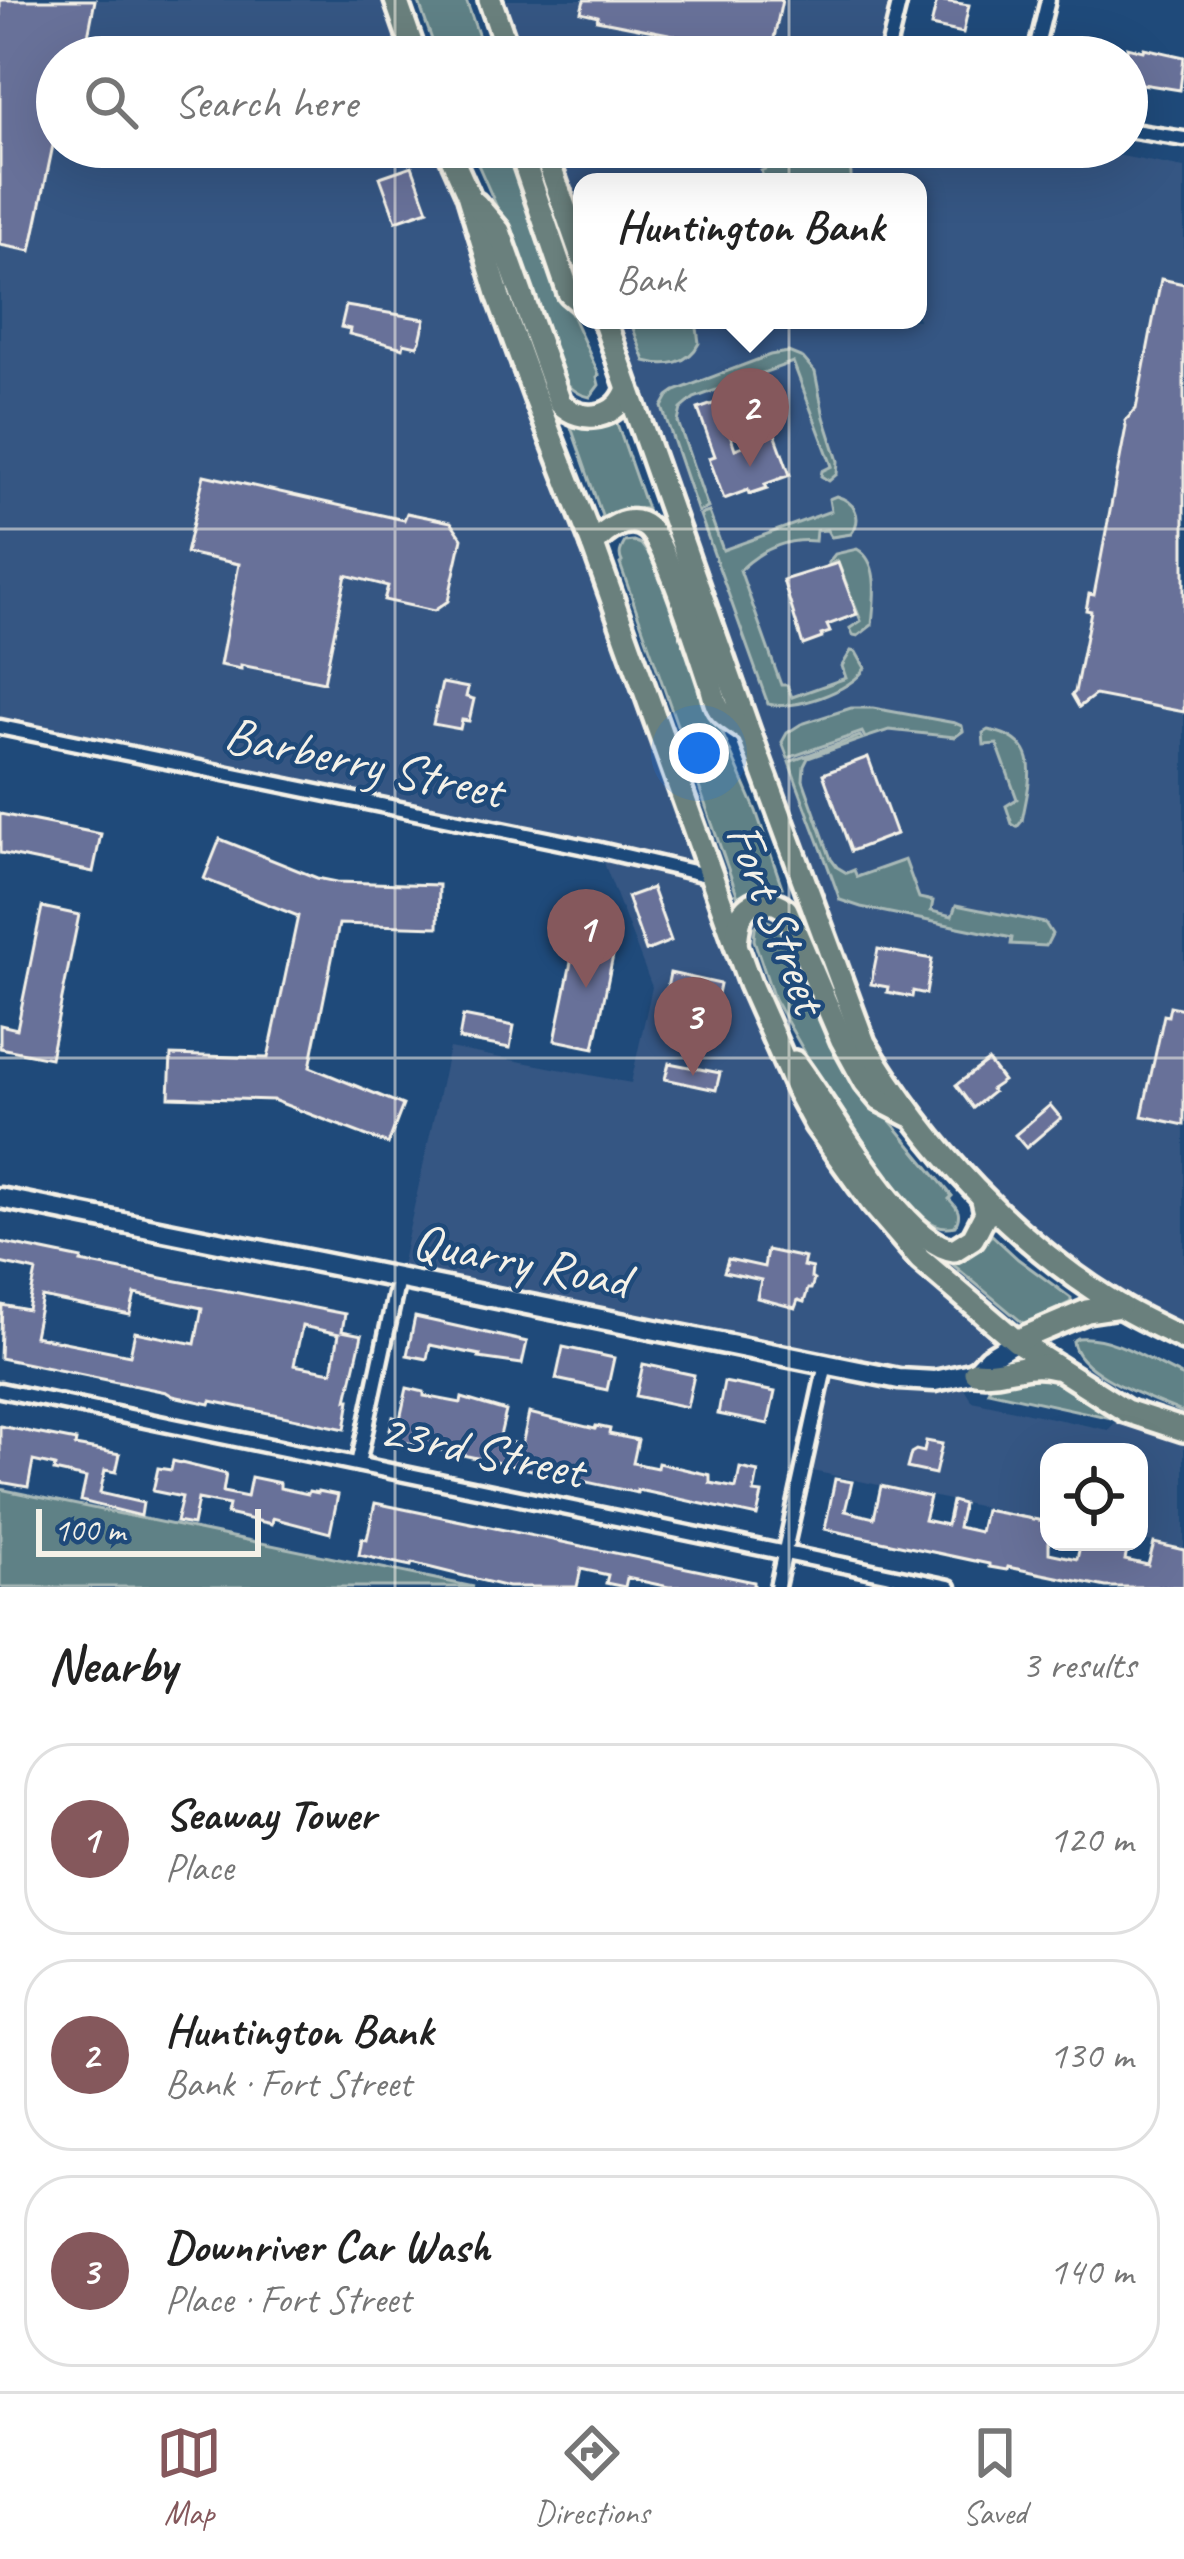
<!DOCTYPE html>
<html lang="en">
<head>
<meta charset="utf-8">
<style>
  body { margin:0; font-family:Caveat,sans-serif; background:#f6f6f6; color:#222 }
  .controls { position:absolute; right:36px; bottom:36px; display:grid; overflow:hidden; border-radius:24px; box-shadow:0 12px 48px #0002 }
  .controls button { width:108px; height:108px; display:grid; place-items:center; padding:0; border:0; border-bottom:3px solid #e0e0e0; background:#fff; color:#222; font:60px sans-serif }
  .scale { position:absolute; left:36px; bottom:30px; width:225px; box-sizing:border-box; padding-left:12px; border:6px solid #f4f1e8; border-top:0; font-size:33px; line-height:42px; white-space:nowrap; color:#f4f1e8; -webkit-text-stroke:9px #1f4a7a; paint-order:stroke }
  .you { position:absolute; left:699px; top:753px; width:42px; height:42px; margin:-30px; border:9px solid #fff; border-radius:50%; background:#1a73e8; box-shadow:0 0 0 18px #1a73e833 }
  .badge { display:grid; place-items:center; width:78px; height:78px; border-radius:50%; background:#85585c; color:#fff; font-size:39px; font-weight:700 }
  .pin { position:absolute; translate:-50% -99px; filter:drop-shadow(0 3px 6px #0008) }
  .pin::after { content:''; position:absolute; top:63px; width:42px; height:36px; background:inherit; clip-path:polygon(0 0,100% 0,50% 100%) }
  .popup { position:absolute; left:573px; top:173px; width:354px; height:156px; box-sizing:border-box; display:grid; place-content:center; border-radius:24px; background:#fff; filter:drop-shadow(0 3px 9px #0005); font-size:39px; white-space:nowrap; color:#767676 }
  .popup b { font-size:45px; color:#222 }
  .popup::after { content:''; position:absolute; left:50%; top:100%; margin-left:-24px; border:24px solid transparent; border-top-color:#fff }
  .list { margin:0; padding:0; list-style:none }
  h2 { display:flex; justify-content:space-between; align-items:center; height:156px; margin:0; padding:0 48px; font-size:51px }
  h2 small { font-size:39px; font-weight:400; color:#767676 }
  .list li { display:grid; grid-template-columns:78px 1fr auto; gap:36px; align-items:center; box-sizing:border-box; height:192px; margin:0 24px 24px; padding:0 24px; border:3px solid #e0e0e0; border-radius:48px }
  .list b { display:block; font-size:45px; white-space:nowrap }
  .list p { margin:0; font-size:39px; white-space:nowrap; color:#767676 }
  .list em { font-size:39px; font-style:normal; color:#767676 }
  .icon { flex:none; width:66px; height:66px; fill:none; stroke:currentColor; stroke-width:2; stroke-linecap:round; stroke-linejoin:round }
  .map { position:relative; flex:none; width:1184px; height:1587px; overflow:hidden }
  .search { position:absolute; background:#fff; box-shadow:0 12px 48px #0002; left:36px; right:36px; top:36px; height:132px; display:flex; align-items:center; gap:30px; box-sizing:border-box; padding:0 42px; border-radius:66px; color:#767676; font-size:45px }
  .sheet { height:804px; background:#fff }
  nav { display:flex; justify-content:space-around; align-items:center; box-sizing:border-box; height:168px; border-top:3px solid #e0e0e0; background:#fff; font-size:33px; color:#767676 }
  nav a { display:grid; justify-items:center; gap:6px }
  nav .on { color:#85585c }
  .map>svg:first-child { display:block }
</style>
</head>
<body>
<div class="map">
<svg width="1184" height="1587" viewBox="0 0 1184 1587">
  <rect width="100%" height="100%" fill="#1f4a7a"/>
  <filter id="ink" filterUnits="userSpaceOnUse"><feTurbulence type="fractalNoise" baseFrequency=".00833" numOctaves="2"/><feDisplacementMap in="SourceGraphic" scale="24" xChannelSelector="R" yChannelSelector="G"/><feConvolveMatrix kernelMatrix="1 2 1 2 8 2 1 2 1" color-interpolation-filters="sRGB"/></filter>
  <g filter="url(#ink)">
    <g fill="#355683">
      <polygon points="0,0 396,0 416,57 57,57 57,147 447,147 750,984 872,1203 1016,1341 957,1377 972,1401 1108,1430 1126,1411 1184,1430 1184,1549 1139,1539 1139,1452 1049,1452 1049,1521 803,1469 826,1365 398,1280 449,1048 631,1083 652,987 599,850 0,727"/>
      <polygon points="490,0 900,0 886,57 510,57"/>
      <polygon points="543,147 1074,147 1184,168 1184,1339 1052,1260 889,1084 604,320 918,320 918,182 582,182 582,257"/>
    </g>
    <g fill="#5e8186" stroke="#a9b9b7" stroke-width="3">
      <polygon points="418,0 466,0 486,57 438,57"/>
      <path d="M474,147H507L513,153L564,297L599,375L597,377L599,385L590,397C579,395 567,387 563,376L560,377L506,228L472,151Z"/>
      <path d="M744,147C766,147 835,143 848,163C852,169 851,175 851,182H765L761,171L773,165L771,156L757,160L754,154Z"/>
      <path d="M630,320H690L697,328L699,343C689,364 666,367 645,361Z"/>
      <polygon points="788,352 803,358 815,372 824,417 838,461 837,474 829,481 821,476 822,471 832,466 793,362 694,398 681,409 678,422 708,508 698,512 662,407 668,396 675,391 770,355"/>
      <polygon points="615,418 647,509 626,508 603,519 571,427 593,429"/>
      <path d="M836,496C854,501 864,517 851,534L831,537L827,530L816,531L815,541C785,538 761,550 740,570L781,685H787L792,697L846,678L842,666L851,651L856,652L865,668C852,691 793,711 768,704L700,515L709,512L723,550L831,511L829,499Z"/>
      <path d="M633,541L641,544L657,565H660L714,714L756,811L782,887H762L738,897L620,564L622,562C618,554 621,549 625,542Z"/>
      <path d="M857,549C881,562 874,601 872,625L858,636L853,635L850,628L861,621L837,560L830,565L828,563L835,554Z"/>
      <polygon points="851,708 873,708 955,723 962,726 963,731 955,737 889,730 865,738 862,732 788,758 782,742 787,733 801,724"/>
      <path d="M988,730C1044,740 1030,779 1022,821L1017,827L1012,824L1006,806L1017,799L997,744L984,745L983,733Z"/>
      <path d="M860,736L862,739L808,758L804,766L803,780L831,859L837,867L847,873L854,870L857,877L905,860L919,898L933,901L931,911L952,916L956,905L1045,923L1052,934L1046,946L1011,944L1012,938L861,907L840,900C824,853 805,808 789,762Z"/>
      <path d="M762,919L780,926L786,934L855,1078L952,1196L949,1199C958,1208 962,1214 955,1226C940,1230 929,1222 917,1213L914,1215L857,1143L774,999L754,940L755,927Z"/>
      <polygon points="992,1235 1018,1259 1071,1298 1071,1302 1024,1324 951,1263 972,1254"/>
      <path d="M1078,1338C1114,1335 1151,1362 1184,1377V1413C1153,1399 1076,1374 1073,1341Z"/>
      <polygon points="1026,1372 1044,1375 1111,1413 1111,1418 988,1391 992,1382"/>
      <polygon points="0,1489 474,1587 0,1587"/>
    </g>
    <g fill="#687199" stroke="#f4f1e8" stroke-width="3" fill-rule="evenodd">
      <polygon points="0,0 95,0 84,57 57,57 57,126 31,251 0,245"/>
      <polygon points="584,0 782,0 770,57 674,39 674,35 597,20 598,16 581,12"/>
      <polygon points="937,0 969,5 963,33 931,26"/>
      <polygon points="1127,47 1143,51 1144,48 1184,57 1180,90 1136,83 1137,80 1127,79"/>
      <polygon points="412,166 428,210 396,221 380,177"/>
      <polygon points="1161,279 1184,284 1184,712 1095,695 1079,707 1072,695 1075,692 1091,611 1086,610 1089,594 1094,595 1126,427 1125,421 1136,409"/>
      <polygon points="346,306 425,319 420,341 417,346 404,343 403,348 349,334 350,329 341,327"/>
      <polygon points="719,402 735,449 775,434 790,475 765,484 767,488 749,494 748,490 724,499 709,458 715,456 698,409"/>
      <polygon points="204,475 404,520 407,513 451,522 462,538 448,601 434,611 384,600 388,586 346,575 324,682 241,665 241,669 220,665 239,564 186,553"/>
      <polygon points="838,563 857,614 827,625 830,632 821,635 822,638 803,645 783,580"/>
      <polygon points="442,683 468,688 466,697 474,699 469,721 462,720 460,729 433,724"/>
      <polygon points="868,757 896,834 851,851 823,774"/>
      <polygon points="0,814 101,834 93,872 0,853"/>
      <polygon points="220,839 317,878 337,882 439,885 438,927 339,924 310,1067 403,1105 388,1144 273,1100 169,1097 171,1055 268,1058 298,916 204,879"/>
      <polygon points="652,888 671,941 646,951 627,897"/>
      <polygon points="42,907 79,915 50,1058 0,1048 0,1025 17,1029"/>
      <polygon points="578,928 617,936 594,1048 555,1040"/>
      <polygon points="878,949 932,959 926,994 913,991 912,997 887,992 888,987 871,984"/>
      <polygon points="670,973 720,984 715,1009 665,998"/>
      <polygon points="1170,1006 1184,1009 1184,1125 1142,1116 1164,1015 1168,1016"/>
      <polygon points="463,1016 514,1026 510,1048 459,1039"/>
      <polygon points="988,1061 1003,1081 991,1089 993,1092 973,1108 956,1085"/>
      <polygon points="669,1063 720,1073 716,1090 665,1079"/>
      <polygon points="1050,1105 1061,1118 1026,1148 1015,1135"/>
      <path d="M0,1242L82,1259L81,1262L345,1314L342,1331L362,1335L347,1400H350L345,1429L211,1401L210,1404L173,1396L166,1392L0,1358L2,1305L28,1310L36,1271L0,1263ZM135,1294L202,1308L195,1344L135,1332L130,1355L34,1336L42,1297L130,1315ZM302,1326L339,1334L332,1372L294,1365Z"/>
      <polygon points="767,1250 805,1258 803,1266 812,1268 811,1278 814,1280 811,1289 808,1289 804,1302 798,1300 795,1308 757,1298 761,1280 724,1272 728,1259 764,1267"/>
      <polygon points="415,1317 527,1342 522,1364 479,1358 480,1355 430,1345 427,1359 407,1355"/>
      <polygon points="563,1347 614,1358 607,1390 556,1379"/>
      <polygon points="643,1364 694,1375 687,1407 636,1396"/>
      <polygon points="724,1382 775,1392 768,1424 718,1414"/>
      <polygon points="407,1388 424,1392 424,1396 461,1403 462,1398 506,1411 499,1440 522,1445 529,1413 595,1429 596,1426 610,1429 609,1434 638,1440 633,1463 657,1468 658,1463 710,1475 710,1483 736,1488 740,1468 758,1472 754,1493 762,1494 757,1516 648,1492 637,1490 637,1493 408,1443 407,1448 387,1443 393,1417 400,1419"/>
      <polygon points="0,1426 76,1441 75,1446 120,1454 116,1472 105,1470 100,1493 143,1503 141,1516 81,1501 86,1478 54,1471 55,1466 33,1461 28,1487 0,1482"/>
      <polygon points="926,1441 942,1444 935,1474 907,1468 911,1453 916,1450 924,1452"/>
      <polygon points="173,1461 226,1474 223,1492 247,1497 251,1477 280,1483 280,1488 308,1494 309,1491 318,1493 318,1491 338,1495 330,1533 273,1518 272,1524 227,1514 229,1505 198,1499 193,1525 176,1522 182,1497 153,1491 158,1468 171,1470"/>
      <polygon points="835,1479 852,1482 845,1511 874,1518 881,1486 930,1497 924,1520 947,1525 952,1501 963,1504 958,1527 980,1532 985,1510 1049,1522 1049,1553 1077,1559 1081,1542 1129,1542 1125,1560 1148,1565 1154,1543 1184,1550 1184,1587 1106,1587 1008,1567 1007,1570 989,1567 989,1564 825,1529"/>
      <polygon points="375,1503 754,1582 754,1587 669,1587 627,1578 625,1587 606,1583 608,1575 581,1569 577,1587 508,1587 412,1563 411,1566 359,1555 362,1538 367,1539"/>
    </g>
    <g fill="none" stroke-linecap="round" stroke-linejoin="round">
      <g stroke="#f4f1e8" stroke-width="21">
        <g id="street">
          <polyline points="886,57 900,0"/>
          <polyline points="1034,57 1048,0"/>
          <polyline points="1127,130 1184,139"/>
          <polyline points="868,151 868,147"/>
          <polyline points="0,727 600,850 710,876"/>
          <polyline points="0,1390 949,1587"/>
          <polyline points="358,1464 398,1280"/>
          <polyline points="777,1587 826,1364"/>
        </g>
      </g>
      <g stroke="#f4f1e8" stroke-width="27">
        <polyline id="secondary" points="0,1198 899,1379 935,1381 975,1372 988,1358 1016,1341"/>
      </g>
      <g stroke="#f4f1e8" stroke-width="30">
        <g id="primary">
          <polyline points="396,0 416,57"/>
          <polyline points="490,0 510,57"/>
          <polyline points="447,147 468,194 499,297 536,399 593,545 750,984 798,1092 816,1125 872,1203 920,1259 1016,1341 1126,1411 1184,1430"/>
          <polyline points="519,147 569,293 582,304"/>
          <polyline points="543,147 582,257"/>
          <path d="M476,204L499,231L560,403C582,425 618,419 628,388"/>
          <path d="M604,320L749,732L864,1043C927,1148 1013,1241 1118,1305C1139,1318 1162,1328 1184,1339"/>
          <path d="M593,545C605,530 629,512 648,528C667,545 700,653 710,682C713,690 714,702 719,709C725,718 740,725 748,732"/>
          <path d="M736,944C737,935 738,922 742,914C753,896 773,899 786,910L842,1040L865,1082L880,1100L909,1115"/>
          <path d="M794,1062C827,1104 902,1244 954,1250L973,1238L986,1213L983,1200"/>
          <polyline points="1016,1341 1087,1311 1120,1306"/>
          <path d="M975,1372C1004,1376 1024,1360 1055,1368"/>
        </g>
      </g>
      <use href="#street" stroke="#1f4a7a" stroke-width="12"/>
      <use href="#secondary" stroke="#1f4a7a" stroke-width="18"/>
      <use href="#primary" stroke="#6a807d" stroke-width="21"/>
    </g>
  </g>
  <path fill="none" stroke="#f4f1e8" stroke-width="3" stroke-opacity="0.55" d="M395,0V57M789,0V57M395,147V1587M789,147V1587M0,529H1184M0,1058H1184"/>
  <g text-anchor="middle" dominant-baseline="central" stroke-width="9" stroke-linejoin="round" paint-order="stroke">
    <g font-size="51" fill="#f4f1e8" stroke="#1f4a7a">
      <text transform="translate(364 762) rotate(12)">Barberry Street</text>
      <text transform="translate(777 918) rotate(69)">Fort Street</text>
      <text transform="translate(521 1260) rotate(11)">Quarry Road</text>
      <text transform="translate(482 1450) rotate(12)">23rd Street</text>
    </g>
  </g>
</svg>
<div class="controls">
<button><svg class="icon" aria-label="locate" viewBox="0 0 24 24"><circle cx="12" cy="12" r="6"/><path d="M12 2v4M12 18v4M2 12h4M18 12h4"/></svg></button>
</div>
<div class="scale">100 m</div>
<div class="you"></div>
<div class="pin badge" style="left:586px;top:988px">1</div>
<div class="pin badge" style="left:750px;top:467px">2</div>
<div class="popup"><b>Huntington Bank</b>Bank</div>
<div class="pin badge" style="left:693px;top:1076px">3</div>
<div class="search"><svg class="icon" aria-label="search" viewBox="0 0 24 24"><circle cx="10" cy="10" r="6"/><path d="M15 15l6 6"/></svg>Search here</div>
</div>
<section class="sheet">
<h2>Nearby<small>3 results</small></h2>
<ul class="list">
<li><span class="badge">1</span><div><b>Seaway Tower</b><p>Place</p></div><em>120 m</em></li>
<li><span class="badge">2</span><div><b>Huntington Bank</b><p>Bank · Fort Street</p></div><em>130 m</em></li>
<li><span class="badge">3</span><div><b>Downriver Car Wash</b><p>Place · Fort Street</p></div><em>140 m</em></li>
</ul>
</section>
<nav>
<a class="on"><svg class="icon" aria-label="map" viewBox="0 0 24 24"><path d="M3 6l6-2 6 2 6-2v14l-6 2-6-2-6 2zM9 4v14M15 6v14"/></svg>Map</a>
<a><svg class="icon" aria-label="directions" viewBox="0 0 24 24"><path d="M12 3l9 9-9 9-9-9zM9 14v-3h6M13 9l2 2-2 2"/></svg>Directions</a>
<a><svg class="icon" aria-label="saved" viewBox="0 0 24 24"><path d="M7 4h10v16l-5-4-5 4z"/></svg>Saved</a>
</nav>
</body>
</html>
